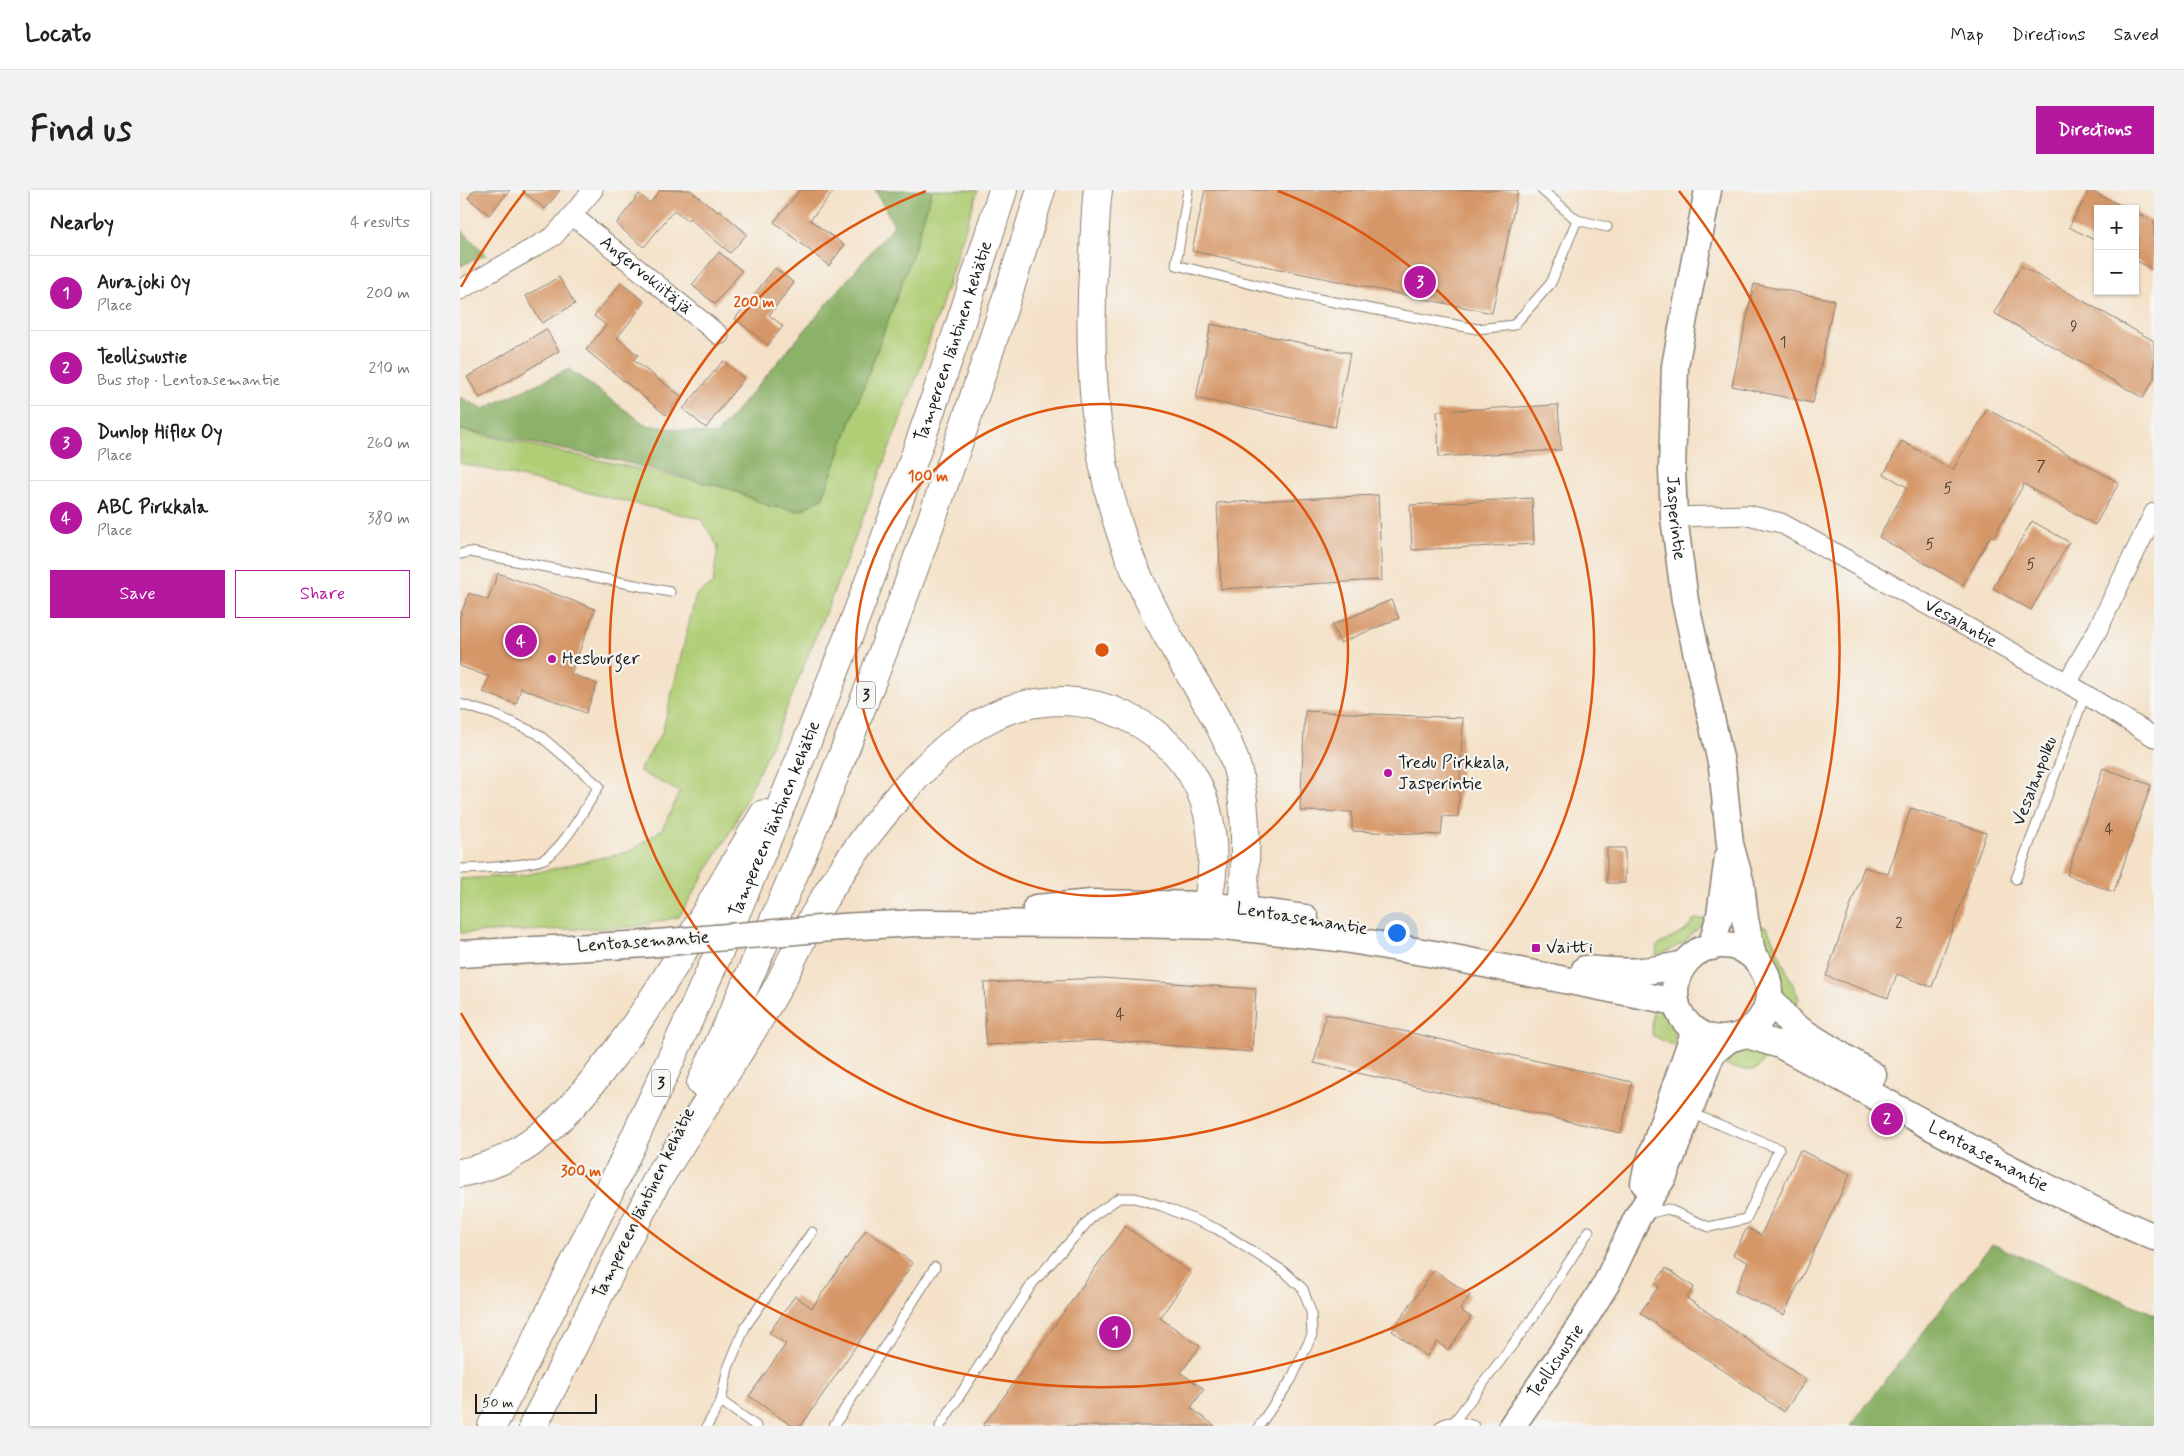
<!DOCTYPE html>
<html lang="en">
<head>
<meta charset="utf-8">
<style>
  body { margin:0; font-family:Mynerve,sans-serif; background:#f2f2f2; color:#202124 }
  .controls { position:absolute; right:15px; top:15px; display:grid; overflow:hidden; border-radius:0px; box-shadow:0 1px 4px #0004 }
  .controls button { width:45px; height:45px; display:grid; place-items:center; padding:0; border:0; border-bottom:1px solid #e0e0e0; background:#fff; color:#202124; font:25px sans-serif }
  .scale { position:absolute; left:15px; bottom:12px; width:122px; box-sizing:border-box; padding-left:5px; border:2px solid #1c1c1c; border-top:0; font-size:14px; line-height:18px; white-space:nowrap; color:#1c1c1c; -webkit-text-stroke:4px #f6f6f2; paint-order:stroke }
  .you { position:absolute; left:936px; top:742px; width:18px; height:18px; margin:-12px; border:4px solid #fff; border-radius:50%; background:#1a73e8; box-shadow:0 0 0 8px #1a73e833 }
  .badge { display:grid; place-items:center; width:32px; height:32px; border-radius:50%; background:#b5179e; color:#fff; font-size:16px; font-weight:700 }
  .pin { position:absolute; translate:-50% -50%; border:2px solid #fff; box-shadow:0 1px 5px #0006 }
  .list { margin:0; padding:0; list-style:none }
  h2 { display:flex; justify-content:space-between; align-items:center; height:65px; margin:0; padding:0 20px; font-size:21px }
  h2 small { font-size:16px; font-weight:400; color:#757577 }
  .list li { display:grid; grid-template-columns:32px 1fr auto; gap:15px; align-items:center; box-sizing:border-box; height:75px; padding:0 20px; border-top:1px solid #e0e0e0 }
  .list b { display:block; font-size:19px; white-space:nowrap }
  .list p { margin:0; font-size:16px; white-space:nowrap; color:#757577 }
  .list em { font-size:16px; font-style:normal; color:#757577 }
  .actions { display:flex; gap:10px; padding:15px 20px }
  .actions a { flex:1; padding:11px 0; border:1px solid #b5179e; border-radius:0px; text-align:center; font-size:18px; color:#b5179e }
  .actions .main { background:#b5179e; color:#fff }
  .map { position:relative; flex:none; width:1694px; height:1236px; overflow:hidden; border-radius:0px }
  header { display:flex; align-items:center; gap:30px; box-sizing:border-box; height:70px; padding:0 25px; background:#fff; border-bottom:1px solid #e0e0e0 }
  header strong { font-size:24px }
  nav { display:flex; gap:28px; margin-inline-start:auto; font-size:18px }
  .intro { display:flex; align-items:center; justify-content:space-between; box-sizing:border-box; height:120px; padding:0 30px }
  h1 { margin:0; font-size:35px }
  .button { padding:12px 22px; border-radius:0px; background:#b5179e; color:#fff; font-size:18px; font-weight:700 }
  main { display:flex; gap:30px; padding:0 30px }
  aside { flex:1; background:#fff; border-radius:0px; box-shadow:0 1px 4px #0004 }
  .map>svg:first-child { display:block }
</style>
</head>
<body>
<header>
<strong>Locato</strong>
<nav><a>Map</a><a>Directions</a><a>Saved</a></nav>
</header>
<div class="intro"><h1>Find us</h1><a class="button">Directions</a></div>
<main>
<aside>
<h2>Nearby<small>4 results</small></h2>
<ul class="list">
<li><span class="badge">1</span><div><b>Aurajoki Oy</b><p>Place</p></div><em>200 m</em></li>
<li><span class="badge">2</span><div><b>Teollisuustie</b><p>Bus stop · Lentoasemantie</p></div><em>210 m</em></li>
<li><span class="badge">3</span><div><b>Dunlop Hiflex Oy</b><p>Place</p></div><em>260 m</em></li>
<li><span class="badge">4</span><div><b>ABC Pirkkala</b><p>Place</p></div><em>380 m</em></li>
</ul>
<div class="actions"><a class="main">Save</a><a>Share</a></div>
</aside>
<div class="map">
<svg width="1694" height="1236" viewBox="0 0 1694 1236">
  <rect width="100%" height="100%" fill="#f6f6f2"/>
  <filter id="ink" filterUnits="userSpaceOnUse"><feTurbulence type="fractalNoise" baseFrequency=".02" numOctaves="2"/><feDisplacementMap in="SourceGraphic" scale="10" xChannelSelector="R" yChannelSelector="G"/><feConvolveMatrix kernelMatrix="1 2 1 2 8 2 1 2 1" color-interpolation-filters="sRGB"/></filter>
  <filter id="wash" filterUnits="userSpaceOnUse"><feTurbulence type="fractalNoise" baseFrequency=".0096" numOctaves="4" result="noise"/><feDisplacementMap in="SourceGraphic" scale="20" xChannelSelector="R" yChannelSelector="G"/><feGaussianBlur stdDeviation="1.12" result="paint"/><feColorMatrix in="noise" values="0 0 0 0 0 0 0 0 0 0 0 0 0 0 0 0 0 1.4 0 .05"/><feComposite in="paint" operator="in"/></filter>
  <g filter="url(#wash)">
    <rect width="100%" height="100%" fill="#f4e1c7"/>
    <g fill="#b0ce76" stroke="#667549">
      <polygon points="472,0 518,0 461,176 385,374 316,545 273,637 219,727 173,737 0,743 0,689 65,685 171,661 202,639 220,602 179,581 202,543 236,405 253,393 258,356 241,329 0,273 0,240 267,298 309,316 340,321 363,307 454,60"/>
      <polygon points="1235,729 1246,729 1247,730 1223,753 1199,766 1196,765 1198,755 1225,741"/>
      <polygon points="1295,735 1307,737 1337,804 1339,809 1332,822 1322,809 1320,790 1315,775 1298,744"/>
      <path d="M1193,818C1210,826 1217,837 1214,856L1192,845Z"/>
      <path d="M1282,855L1309,860C1306,865 1303,873 1298,878C1292,884 1266,876 1258,873L1264,863Z"/>
    </g>
    <g fill="#8cb167" stroke="#546642">
      <polygon points="415,0 472,0 454,60 363,307 340,321 309,316 267,298 156,270 0,239 0,207 23,219 109,179 186,235 256,245 434,35"/>
      <polygon points="0,38 26,65 0,76"/>
      <polygon points="1532,1054 1694,1124 1694,1236 1390,1236"/>
    </g>
    <g id="blocks">
      <g fill="#d69767">
        <polygon points="14,0 50,0 29,25 8,8"/>
        <polygon points="62,0 100,0 85,19"/>
        <polygon points="200,0 230,0 258,22 259,20 287,44 270,63 229,28 227,30 214,20 184,57 156,34 179,4 190,13"/>
        <polygon points="340,0 375,0 350,30 384,55 369,76 314,32"/>
        <polygon points="745,0 1058,0 1032,123 732,61"/>
        <polygon points="1629,0 1668,19 1638,19 1638,52 1609,37"/>
        <polygon points="1675,22 1694,32 1694,80 1675,70"/>
        <polygon points="259,62 282,81 255,114 232,95"/>
        <polygon points="1561,76 1694,151 1694,189 1683,208 1534,123"/>
        <polygon points="315,78 334,93 309,125 323,136 308,155 275,129"/>
        <polygon points="99,87 115,114 82,133 66,106"/>
        <polygon points="161,93 185,112 157,148 178,165 173,170 221,206 206,225 126,160 146,135 134,126"/>
        <polygon points="1294,94 1374,110 1353,213 1272,196"/>
        <polygon points="751,134 890,163 875,237 736,208"/>
        <polygon points="86,139 99,161 20,208 7,187"/>
        <polygon points="263,171 284,188 246,238 223,219"/>
        <polygon points="1098,215 1101,260 979,267 977,221"/>
        <polygon points="1527,219 1659,293 1635,335 1564,294 1534,347 1531,345 1503,395 1419,347 1447,297 1424,284 1442,251 1493,280"/>
        <polygon points="918,305 922,390 761,399 757,313"/>
        <polygon points="1072,308 1074,354 952,360 950,315"/>
        <polygon points="1572,331 1609,352 1571,420 1533,398"/>
        <polygon points="38,383 135,419 111,484 137,494 126,523 61,498 56,514 23,502 29,487 0,476 0,426 9,403 28,410"/>
        <polygon points="931,410 939,428 880,453 872,435"/>
        <polygon points="845,521 1003,528 998,627 983,626 981,645 892,641 892,622 840,621"/>
        <polygon points="1643,578 1691,595 1654,702 1607,685"/>
        <polygon points="1451,618 1526,643 1472,797 1437,784 1428,808 1366,786 1404,677 1428,684"/>
        <rect x="1147" y="658" width="18" height="35"/>
        <polygon points="643,788 796,799 792,862 643,850 526,855 524,793"/>
        <polygon points="866,824 1172,892 1161,943 854,873"/>
        <polygon points="1340,960 1390,984 1324,1125 1275,1102 1288,1072 1273,1065 1287,1038 1301,1045"/>
        <polygon points="665,1036 731,1083 700,1128 740,1156 721,1183 744,1199 731,1218 755,1236 523,1236"/>
        <polygon points="406,1040 453,1073 341,1236 332,1236 289,1206 326,1154 309,1143 335,1106 352,1118"/>
        <polygon points="1206,1078 1234,1097 1227,1108 1346,1190 1324,1222 1180,1123 1199,1096 1195,1093"/>
        <polygon points="974,1080 1010,1105 1000,1120 1011,1127 988,1160 977,1152 967,1166 932,1141"/>
      </g>
    </g>
  </g>
  <g filter="url(#ink)">
    <use href="#blocks" fill-opacity="0" stroke="#887e72" stroke-width="1"/>
    <g fill="none" stroke-linecap="round" stroke-linejoin="round">
      <g stroke="#887e72" stroke-width="11">
        <g id="service">
          <polyline points="728,0 716,75 827,103 1017,139 1054,135 1091,93 1117,30"/>
          <polyline points="1082,0 1117,30 1147,37"/>
          <polyline points="0,364 10,362 210,402"/>
          <path d="M0,514L33,524L78,544L139,596C127,615 103,659 84,669C71,675 16,679 0,679"/>
          <polyline points="1556,689 1625,505"/>
          <polyline points="1186,1024 1208,1019 1249,1037 1286,1029 1319,959 1231,923"/>
          <polyline points="261,1211 296,1236"/>
          <polyline points="993,1233 1072,1129 1129,1041"/>
          <polyline points="247,1236 261,1211 268,1178 285,1137 352,1042"/>
          <polyline points="374,1236 475,1077"/>
          <polyline points="480,1236 572,1094 634,1025 659,1008 675,1008 702,1016 757,1039 825,1082 843,1099 851,1122 852,1145 831,1190 799,1236"/>
          <path d="M980,1236C991,1229 1004,1232 1014,1236"/>
        </g>
      </g>
      <g stroke="#887e72" stroke-width="21">
        <g id="minor">
          <path id="s1" d="M113,26L259,145"/>
          <polyline points="0,100 94,46 133,0"/>
          <path id="s2" d="M1214,327L1288,325L1321,333L1607,493L1694,547"/>
          <polyline points="1607,493 1637,441 1694,323"/>
        </g>
      </g>
      <g stroke="#887e72" stroke-width="29">
        <g id="secondary">
          <path id="s3" d="M1248,0L1215,176L1212,280L1214,327L1225,411L1262,577L1270,654L1281,694L1285,729L1293,766"/>
          <polyline points="576,718 632,713 749,715 845,728"/>
          <polyline points="382,737 456,733 667,734 763,736 878,748 974,764 1216,812"/>
          <circle cx="1262" cy="802" r="47"/>
          <polyline points="1251,757 1260,725 1268,667"/>
          <polyline points="0,764 186,754"/>
          <path d="M1125,779C1163,783 1187,783 1224,774"/>
          <polyline points="1309,807 1332,835 1413,885"/>
          <path id="s4" d="M1284,844L1320,855C1443,920 1565,992 1694,1047"/>
          <polyline points="1184,993 1187,979 1235,840"/>
          <path id="s5" d="M1052,1236L1119,1138L1146,1094L1178,1026L1204,986L1252,863L1270,848"/>
        </g>
      </g>
      <g stroke="#887e72" stroke-width="30">
        <g id="motorway">
          <path d="M241,893C294,778 345,662 391,544C462,366 524,183 581,0"/>
          <path d="M0,983C20,979 40,973 57,962C96,939 126,901 153,866C210,790 255,705 304,624"/>
          <path d="M194,996C233,934 274,872 311,809C326,784 337,757 351,731C388,665 464,559 534,526C556,515 581,511 605,511C648,513 688,532 717,564C746,596 755,639 752,682C752,692 747,707 750,716C752,723 759,730 763,736L782,718C786,675 788,629 779,586C768,538 732,491 709,448C694,423 682,396 671,370C633,279 627,162 634,64C635,43 635,21 638,0"/>
          <path id="s6" d="M32,1236C238,840 411,427 543,0"/>
          <polyline points="73,1236 202,980"/>
        </g>
      </g>
      <use href="#service" stroke="#fff" stroke-width="9"/>
      <use href="#minor" stroke="#fff" stroke-width="19"/>
      <use href="#secondary" stroke="#fff" stroke-width="26"/>
      <use href="#motorway" stroke="#fff" stroke-width="28"/>
      <g stroke="#887e72" stroke-width="29" stroke-linecap="butt">
        <polyline id="secondary-bridge" points="186,754 382,737"/>
      </g>
      <use href="#secondary-bridge" stroke="#fff" stroke-width="26"/>
    </g>
  </g>
  <g fill="none" stroke="#de560d" stroke-width="2.5">
    <circle cx="642" cy="460" r="246"/>
    <path d="M818 1A492 492 0 1 1 466 1"/>
    <path d="M1 97A737 737 0 0 1 65 1M1219 1A737 737 0 1 1 1 823"/>
  </g>
  <g fill="#b5179e" stroke="#f6f6f2" stroke-width="2">
    <circle cx="92" cy="469" r="5"/>
    <circle cx="928" cy="583" r="5"/>
    <rect x="1071" y="753" width="10" height="10" rx="2.5"/>
  </g>
  <g text-anchor="middle" dominant-baseline="central" stroke-width="4.5" stroke-linejoin="round" paint-order="stroke">
    <g font-size="15" fill="#4a3b2f">
      <text x="1614" y="137">9</text>
      <text x="1323" y="153">1</text>
      <text x="1581" y="277">7</text>
      <text x="1488" y="299">5</text>
      <text x="1470" y="355">5</text>
      <text x="1571" y="375">5</text>
      <text x="1649" y="640">4</text>
      <text x="1439" y="734">2</text>
      <text x="660" y="825">4</text>
    </g>
    <g fill="#f6f6f2" stroke="#5d5d5c" stroke-width="1">
      <rect x="397" y="491.5" width="18" height="27" rx="4"/>
      <rect x="192" y="879.5" width="18" height="27" rx="4"/>
    </g>
    <g font-size="16" font-weight="bold" fill="#1c1c1c">
      <text x="406" y="505">3</text>
      <text x="201" y="893">3</text>
    </g>
    <g font-size="18" fill="#1c1c1c" stroke="#f6f6f2">
      <text stroke="none"><textPath href="#s1" startOffset="94">Angervokiitäjä</textPath></text>
      <text stroke="none"><textPath href="#s6" startOffset="1180">Tampereen läntinen kehätie</textPath></text>
      <text stroke="none"><textPath href="#s3" startOffset="331">Jasperintie</textPath></text>
      <text stroke="none"><textPath href="#s2" startOffset="314">Vesalantie</textPath></text>
      <text transform="translate(1575 591) rotate(-69)">Vesalanpolku</text>
      <text stroke="none"><textPath href="#s6" startOffset="670">Tampereen läntinen kehätie</textPath></text>
      <text transform="translate(842 729) rotate(9)">Lentoasemantie</text>
      <text transform="translate(183 752) rotate(-4)">Lentoasemantie</text>
      <text stroke="none"><textPath href="#s4" startOffset="274">Lentoasemantie</textPath></text>
      <text transform="translate(184 1013) rotate(-64)">Tampereen läntinen kehätie</text>
      <text stroke="none"><textPath href="#s5" startOffset="78">Teollisuustie</textPath></text>
    </g>
    <g font-size="18" fill="#1c1c1c" stroke="#f6f6f2" text-anchor="start">
      <text x="102" y="469">Hesburger</text>
      <text x="938" y="573">Tredu Pirkkala,<tspan x="938" dy="21">Jasperintie</tspan></text>
      <text x="1086" y="758">Vaitti</text>
    </g>
  </g>
  <circle cx="642" cy="460" r="8" fill="#de560d" stroke="#f6f6f2" stroke-width="2.5"/>
  <g font-size="15" text-anchor="middle" font-weight="bold" fill="#de560d" stroke="#f6f6f2" stroke-width="4.5" stroke-linejoin="round" paint-order="stroke">
    <text x="294" y="117">200 m</text>
    <text x="468" y="291">100 m</text>
    <text x="121" y="986">300 m</text>
  </g>
</svg>
<div class="controls">
<button>+</button>
<button>−</button>
</div>
<div class="scale">50 m</div>
<div class="you"></div>
<div class="pin badge" style="left:655px;top:1142px">1</div>
<div class="pin badge" style="left:1427px;top:929px">2</div>
<div class="pin badge" style="left:960px;top:92px">3</div>
<div class="pin badge" style="left:61px;top:451px">4</div>
</div>
</main>
</body>
</html>
